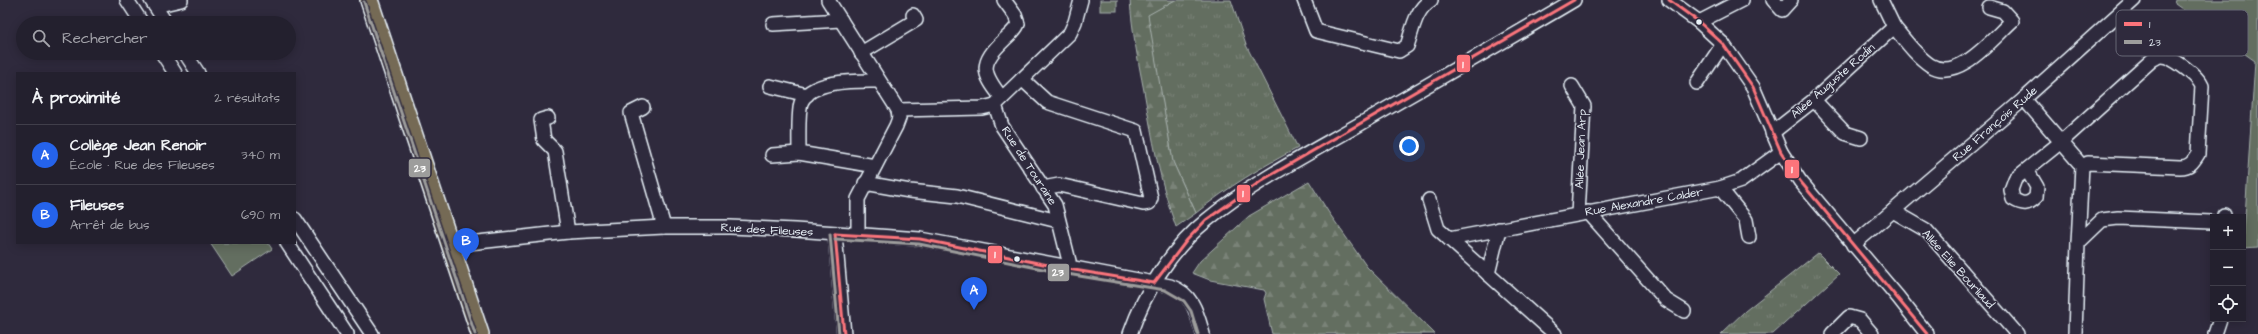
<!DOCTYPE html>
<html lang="fr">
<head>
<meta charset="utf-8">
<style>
  body { margin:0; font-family:"Architects Daughter",sans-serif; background:#2b2836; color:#f1f3f6 }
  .controls { position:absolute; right:12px; bottom:12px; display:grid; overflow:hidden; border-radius:0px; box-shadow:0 2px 10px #0003 }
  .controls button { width:36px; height:36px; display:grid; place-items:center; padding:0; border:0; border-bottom:1px solid #403e4a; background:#23202e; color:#f1f3f6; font:20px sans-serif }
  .you { position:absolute; left:1409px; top:146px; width:14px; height:14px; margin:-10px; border:3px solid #fff; border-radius:50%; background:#1a73e8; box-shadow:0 0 0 6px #1a73e833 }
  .badge { display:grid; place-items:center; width:26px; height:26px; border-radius:50%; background:#2563eb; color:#fff; font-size:13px; font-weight:700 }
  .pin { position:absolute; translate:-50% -33px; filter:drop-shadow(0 1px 2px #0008) }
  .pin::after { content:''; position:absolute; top:21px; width:14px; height:12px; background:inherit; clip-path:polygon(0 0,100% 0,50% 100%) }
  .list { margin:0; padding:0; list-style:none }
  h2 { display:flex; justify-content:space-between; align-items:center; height:52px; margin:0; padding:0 16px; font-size:17px }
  h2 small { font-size:13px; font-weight:400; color:#a3a3aa }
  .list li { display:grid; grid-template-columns:26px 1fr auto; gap:12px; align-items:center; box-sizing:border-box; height:60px; padding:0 16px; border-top:1px solid #403e4a }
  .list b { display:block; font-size:15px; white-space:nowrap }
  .list p { margin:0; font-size:13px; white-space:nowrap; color:#a3a3aa }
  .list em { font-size:13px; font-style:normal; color:#a3a3aa }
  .icon { flex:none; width:22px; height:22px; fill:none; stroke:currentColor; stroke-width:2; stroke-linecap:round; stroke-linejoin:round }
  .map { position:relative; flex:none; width:2258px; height:334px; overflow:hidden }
  .search { position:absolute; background:#23202e; box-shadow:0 2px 10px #0003; left:16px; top:16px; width:280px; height:44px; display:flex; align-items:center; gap:10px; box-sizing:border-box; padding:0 14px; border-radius:22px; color:#a3a3aa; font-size:15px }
  .panel { position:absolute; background:#23202e; box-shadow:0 2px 10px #0003; left:16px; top:72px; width:280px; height:172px; border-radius:0px }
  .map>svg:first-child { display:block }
</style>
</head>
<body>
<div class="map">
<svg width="2258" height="334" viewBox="0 0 2258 334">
  <defs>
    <pattern id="grass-tufts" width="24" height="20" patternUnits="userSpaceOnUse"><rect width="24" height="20" fill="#646e61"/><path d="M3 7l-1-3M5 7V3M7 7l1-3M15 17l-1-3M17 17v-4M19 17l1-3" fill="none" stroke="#7a8378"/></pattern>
    <pattern id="forest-firs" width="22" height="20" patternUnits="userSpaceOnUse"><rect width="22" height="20" fill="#646e61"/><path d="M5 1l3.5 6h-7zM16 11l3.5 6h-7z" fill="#7a8378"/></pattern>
  </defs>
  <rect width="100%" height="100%" fill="#2f2a3d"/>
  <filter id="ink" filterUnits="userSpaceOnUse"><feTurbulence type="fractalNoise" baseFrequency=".025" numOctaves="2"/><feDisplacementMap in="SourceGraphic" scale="8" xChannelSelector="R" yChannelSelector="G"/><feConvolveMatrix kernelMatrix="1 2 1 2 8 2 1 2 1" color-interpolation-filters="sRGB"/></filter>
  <g filter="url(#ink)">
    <g fill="url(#grass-tufts)" stroke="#a6b0ac">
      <path d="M1175,0H1231L1246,45L1298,148C1261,167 1228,187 1196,213L1173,162L1147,15Z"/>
      <polygon points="1818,253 1839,274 1773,334 1721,334 1745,311"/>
    </g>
    <g fill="url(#forest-firs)" stroke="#a6b0ac">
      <path d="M1130,0H1175L1148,15L1173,162L1196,213L1176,227C1160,183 1152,137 1144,91C1138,60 1132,31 1130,0Z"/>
      <polygon points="1309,181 1329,213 1367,267 1435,334 1272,334 1264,299 1266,293 1264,290 1210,280 1192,273 1200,261 1249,216"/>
    </g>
    <g fill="#646e61" stroke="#a6b0ac">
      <rect x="1100" y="0" width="17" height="11"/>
      <polygon points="2176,0 2258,0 2258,247 2243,248 2255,61 2175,4"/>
      <polygon points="210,243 268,243 272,249 232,276"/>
    </g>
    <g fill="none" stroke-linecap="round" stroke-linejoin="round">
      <g stroke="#e8f1f8" stroke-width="16">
        <g id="minor">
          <polyline points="127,0 142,23"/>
          <polyline points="151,0 166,23"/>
          <polyline points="828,0 898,110 899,118 896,126 858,199 858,235"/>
          <path d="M1304,0L1316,31L1399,51L1407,46C1413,29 1415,10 1431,0"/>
          <polyline points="1669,0 1699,22 1723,44 1753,87 1781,152 1800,181 1898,297 1927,334"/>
          <polyline points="1773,0 1782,10 1791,0"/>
          <polyline points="155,6 181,0"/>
          <polyline points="1699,22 1742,0"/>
          <polyline points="773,24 841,20"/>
          <path d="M1894,27C1905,40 1916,56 1930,65C1958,83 1993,38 2012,21L2003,11L1989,7"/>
          <polyline points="162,53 175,73"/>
          <polyline points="185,53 198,73"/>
          <polyline points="861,53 916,20 913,15"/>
          <polyline points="1022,79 1047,102 1136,131 1151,198 1149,203 1143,204 1059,185 1043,188"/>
          <polyline points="1697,83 1723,44"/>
          <polyline points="770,86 807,95"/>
          <polyline points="1572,86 1584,106 1578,214"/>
          <path d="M1002,98C981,72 980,63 1004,40C1009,35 1015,31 1018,24L1015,15L1004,0"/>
          <polyline points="2024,99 2082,166 2078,243 2102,220 2118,218 2211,222"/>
          <polyline points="1814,100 1845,133 1861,138"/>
          <polyline points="643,107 631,113 664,227"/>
          <polyline points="898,110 982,108 995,105"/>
          <polyline points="548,118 541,120 544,140 555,151 568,232"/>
          <polyline points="1772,133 1814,100 1894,27 1881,0"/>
          <polyline points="772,155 799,153"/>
          <path d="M875,166L799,153C799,142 798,112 801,103C810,79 858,81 878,81"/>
          <path d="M2027,170L2037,187L2036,197C2028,205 2023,205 2013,199L2011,190L2015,179L2061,142L2152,60C2154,59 2158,56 2161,56C2172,56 2198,76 2202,86L2198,154C2193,162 2190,167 2180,167L2088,163L2082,166"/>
          <polyline points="865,183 910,191 957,196 1058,221"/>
          <polyline points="1720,188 1746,220 1749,237"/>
          <polyline points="1429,200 1438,229 1555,334"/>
          <polyline points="1893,211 1926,230 2017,334"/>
          <polyline points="1588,212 1666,300 1684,311"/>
          <polyline points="2224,217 2224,215"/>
          <polyline points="295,219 372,334"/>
          <polyline points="835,234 844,334"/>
          <polyline points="1449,239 1720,188 1741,181 1781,152"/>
          <polyline points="287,243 347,334"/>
          <path d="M451,245L568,232L664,227H730L795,230L920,239L1170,286C1193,294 1197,313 1203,334"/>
          <polyline points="1853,245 2024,99 2134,0"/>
          <polyline points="1068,269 1069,261 1055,205 1002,126 995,105 1070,33 1075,22 1081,0"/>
          <polyline points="1488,274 1499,229"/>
          <path d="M1130,334C1145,291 1171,249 1207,220C1253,182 1308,154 1360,124C1431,83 1503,42 1574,0"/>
          <polyline points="1832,334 1849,317 1860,320 1872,334"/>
          <polyline points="2075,334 2078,243"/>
          <polyline points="2215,334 2220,319"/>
        </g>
      </g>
      <g stroke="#e8f1f8" stroke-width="20">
        <polyline id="major" points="369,0 480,334"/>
      </g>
      <use href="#minor" stroke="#2f2a3d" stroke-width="13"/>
      <use href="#major" stroke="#756a55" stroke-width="17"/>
      <g stroke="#2f2a3d" stroke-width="6">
        <g id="bus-1">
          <polyline points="1669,0 1699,22 1723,44 1753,87 1781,152 1800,181 1927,334"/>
          <polyline points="835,234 920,239 1068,269 1154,283"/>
          <polyline points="835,234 844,334"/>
          <polyline points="1154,283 1187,240 1206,220 1264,179 1574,0"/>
        </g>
      </g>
      <g stroke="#2f2a3d" stroke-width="6">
        <g id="bus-2">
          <polyline points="364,2 475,334"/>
          <polyline points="830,234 839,334"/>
          <polyline points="835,239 919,244 1067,274 1165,290 1184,301 1191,311 1198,334"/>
        </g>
      </g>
      <use href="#bus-1" stroke="#fc747b" stroke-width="3"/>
      <use href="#bus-2" stroke="#9d9d9c" stroke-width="3"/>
    </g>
  </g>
  <g fill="#e8f1f8" stroke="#2f2a3d" stroke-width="1.5">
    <circle cx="1699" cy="22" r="3.5"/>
    <circle cx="1017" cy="259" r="3.5"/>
  </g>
  <g text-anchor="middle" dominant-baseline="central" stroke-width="3" stroke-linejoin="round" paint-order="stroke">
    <g font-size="12" fill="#e8f1f8" stroke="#2f2a3d">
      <text transform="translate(1833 81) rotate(-41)">Allée Auguste Rodin</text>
      <text transform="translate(1995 124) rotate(-41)">Rue François Rude</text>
      <text transform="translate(1581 149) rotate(-88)">Allée Jean Arp</text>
      <text transform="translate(1029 166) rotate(57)">Rue de Touraine</text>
      <text transform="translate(1644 202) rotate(-10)">Rue Alexandre Calder</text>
      <text transform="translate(767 230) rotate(3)">Rue des Fileuses</text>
      <text transform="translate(1958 269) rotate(48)">Allée Elie Bourliaud</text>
    </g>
  </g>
  <rect x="2116" y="10" width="132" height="46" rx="6" fill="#2f2a3d" stroke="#666675" stroke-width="1"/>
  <rect x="2124" y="22" width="18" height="4" fill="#fc747b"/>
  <rect x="2124" y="40" width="18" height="4" fill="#9d9d9c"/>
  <g font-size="11" fill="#e8f1f8">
    <text x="2149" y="28">1</text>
    <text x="2149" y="46">23</text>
  </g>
  <g stroke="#2f2a3d" stroke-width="1.5">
    <rect x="1456" y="54" width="15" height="19" rx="4" fill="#fc747b"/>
    <rect x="408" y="158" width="23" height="20" rx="4" fill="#9d9d9c"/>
    <rect x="1784" y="159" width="16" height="20" rx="4" fill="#fc747b"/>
    <rect x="1236" y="184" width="15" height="19" rx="4" fill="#fc747b"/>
    <rect x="987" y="245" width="16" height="19" rx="4" fill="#fc747b"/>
    <rect x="1047" y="263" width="23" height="19" rx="4" fill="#9d9d9c"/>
  </g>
  <g font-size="11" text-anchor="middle" font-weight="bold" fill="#fff">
    <text x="1463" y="68">1</text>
    <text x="420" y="172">23</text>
    <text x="1792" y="173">1</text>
    <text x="1243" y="197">1</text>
    <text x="995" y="258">1</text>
    <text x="1058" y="276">23</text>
  </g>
</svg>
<div class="controls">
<button>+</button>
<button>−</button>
<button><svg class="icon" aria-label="locate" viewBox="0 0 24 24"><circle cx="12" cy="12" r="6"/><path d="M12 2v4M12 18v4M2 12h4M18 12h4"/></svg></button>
</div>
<div class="you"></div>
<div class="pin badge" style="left:974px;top:310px">A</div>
<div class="pin badge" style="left:466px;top:261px">B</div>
<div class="search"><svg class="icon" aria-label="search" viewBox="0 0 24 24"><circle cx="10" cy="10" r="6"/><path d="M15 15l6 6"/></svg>Rechercher</div>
<section class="panel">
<h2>À proximité<small>2 résultats</small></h2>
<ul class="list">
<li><span class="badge">A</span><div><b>Collège Jean Renoir</b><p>École · Rue des Fileuses</p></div><em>340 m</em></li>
<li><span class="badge">B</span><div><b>Fileuses</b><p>Arrêt de bus</p></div><em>690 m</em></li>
</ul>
</section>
</div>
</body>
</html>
